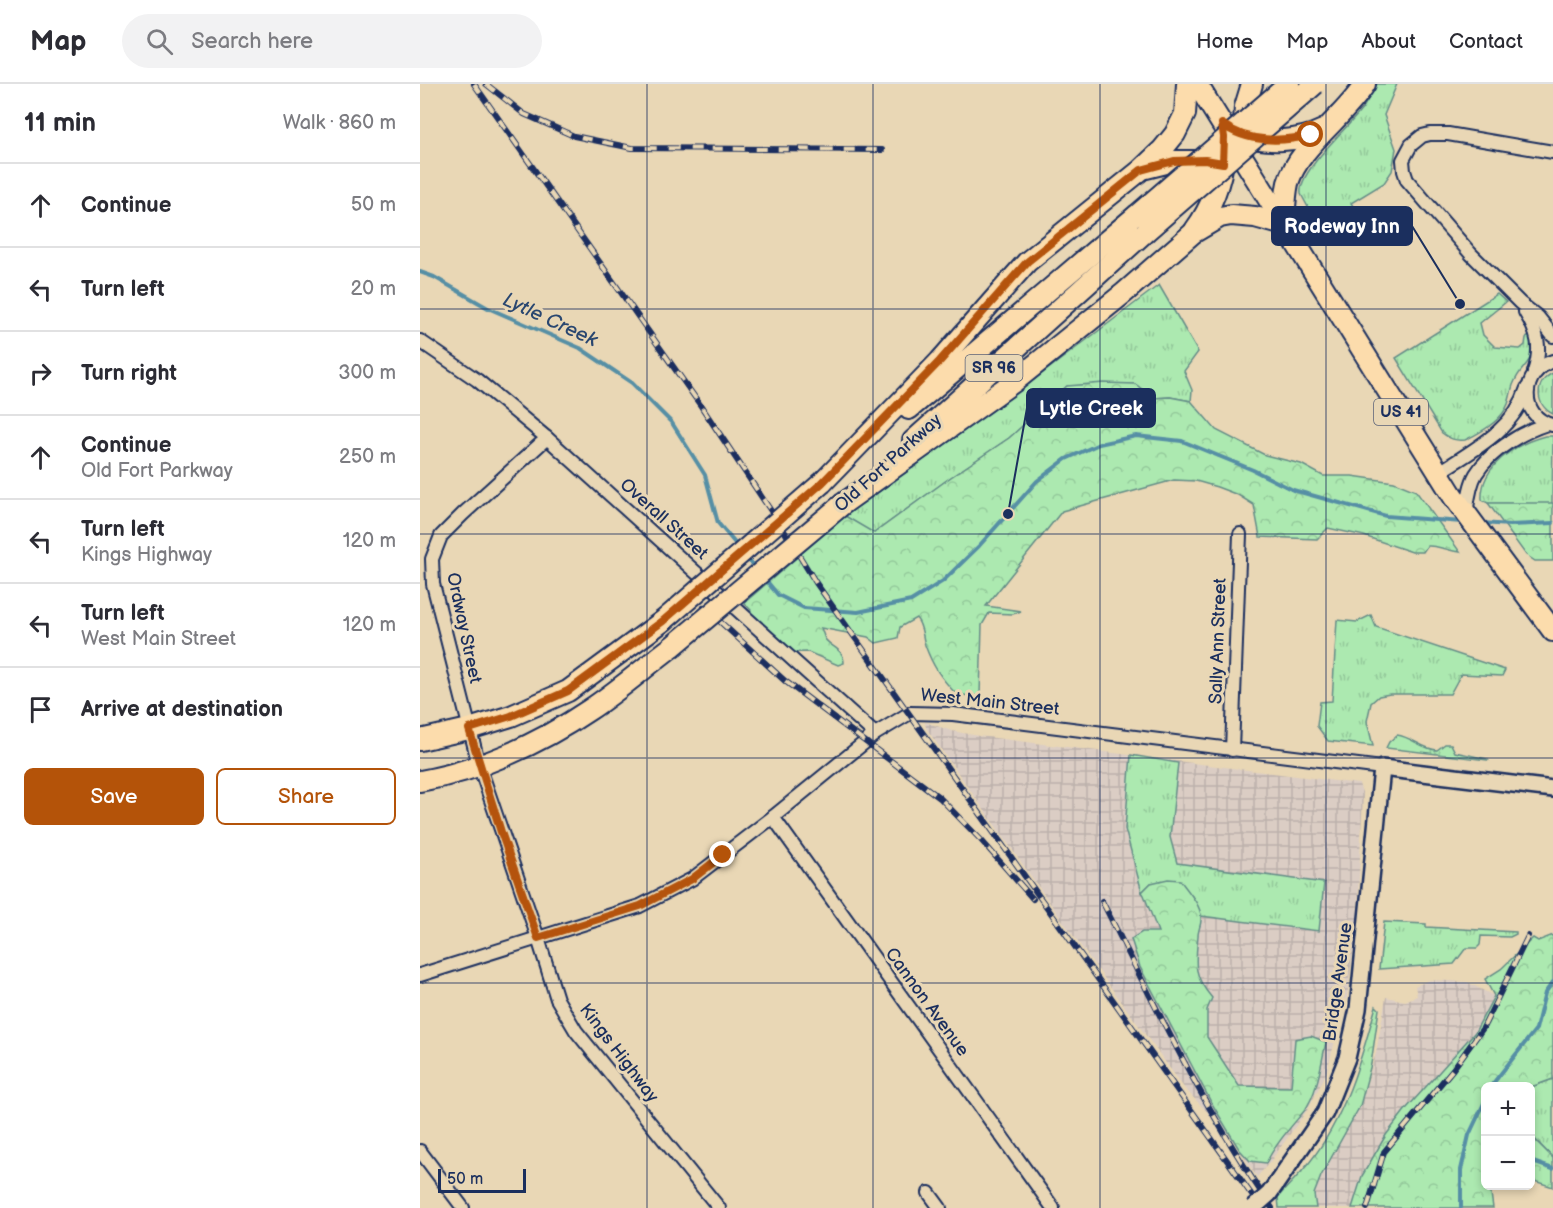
<!DOCTYPE html>
<html lang="en">
<head>
<meta charset="utf-8">
<style>
  body { margin:0; font-family:"Balsamiq Sans",sans-serif; background:#f2f2f3; color:#2b2b33 }
  .controls { position:absolute; right:18px; bottom:18px; display:grid; overflow:hidden; border-radius:9px; box-shadow:0 3px 9px #0003 }
  .controls button { width:54px; height:54px; display:grid; place-items:center; padding:0; border:0; border-bottom:2px solid #e1e1e2; background:#fff; color:#2b2b33; font:30px sans-serif }
  .scale { position:absolute; left:18px; bottom:15px; width:88px; box-sizing:border-box; padding-left:6px; border:3px solid #1b2f5e; border-top:0; font-size:16px; line-height:21px; white-space:nowrap; color:#1b2f5e; -webkit-text-stroke:4px #e9d7b5; paint-order:stroke }
  .stop { position:absolute; width:18px; height:18px; margin:-14px; border:4px solid #b45309; border-radius:50%; background:#fff }
  .stop.end { background:#b45309; border-color:#fff; box-shadow:0 2px 6px #0008 }
  .list { margin:0; padding:0; list-style:none }
  h2 { display:flex; justify-content:space-between; align-items:center; height:78px; margin:0; padding:0 24px; font-size:26px }
  h2 small { font-size:20px; font-weight:400; color:#7c7c81 }
  .list li { display:grid; grid-template-columns:39px 1fr auto; gap:18px; align-items:center; box-sizing:border-box; height:84px; padding:0 24px; border-top:2px solid #e1e1e2 }
  .list b { display:block; font-size:22px; white-space:nowrap }
  .list p { margin:0; font-size:20px; white-space:nowrap; color:#7c7c81 }
  .list em { font-size:20px; font-style:normal; color:#7c7c81 }
  .actions { display:flex; gap:12px; padding:18px 24px }
  .actions a { flex:1; padding:14px 0; border:2px solid #b45309; border-radius:9px; text-align:center; font-size:21px; color:#b45309 }
  .actions .main { background:#b45309; color:#fff }
  .icon { flex:none; width:33px; height:33px; fill:none; stroke:currentColor; stroke-width:2; stroke-linecap:round; stroke-linejoin:round }
  .map { position:relative; flex:none; width:1133px; height:1124px; overflow:hidden }
  header { display:flex; align-items:center; gap:36px; box-sizing:border-box; height:84px; padding:0 30px; background:#fff; border-bottom:2px solid #e1e1e2 }
  header strong { font-size:28px }
  nav { display:flex; gap:33px; margin-inline-start:auto; font-size:21px }
  .search { width:420px; height:54px; background:#f2f2f3; display:flex; align-items:center; gap:15px; box-sizing:border-box; padding:0 21px; border-radius:33px; color:#7c7c81; font-size:22px }
  main { display:flex }
  aside { flex:1; background:#fff }
  .map>svg:first-child { display:block }
</style>
</head>
<body>
<header>
<strong>Map</strong>
<div class="search"><svg class="icon" aria-label="search" viewBox="0 0 24 24"><circle cx="10" cy="10" r="6"/><path d="M15 15l6 6"/></svg>Search here</div>
<nav><a>Home</a><a>Map</a><a>About</a><a>Contact</a></nav>
</header>
<main>
<aside>
<h2>11 min<small>Walk · 860 m</small></h2>
<ul class="list">
<li><svg class="icon" aria-label="ahead" viewBox="0 0 24 24"><path d="M12 20V5M6 11l6-6 6 6"/></svg><div><b>Continue</b></div><em>50 m</em></li>
<li><svg class="icon" aria-label="left" viewBox="0 0 24 24"><path d="M17 20v-9H6M10 6l-5 5 5 5"/></svg><div><b>Turn left</b></div><em>20 m</em></li>
<li><svg class="icon" aria-label="right" viewBox="0 0 24 24"><path d="M7 20v-9h11M14 6l5 5-5 5"/></svg><div><b>Turn right</b></div><em>300 m</em></li>
<li><svg class="icon" aria-label="ahead" viewBox="0 0 24 24"><path d="M12 20V5M6 11l6-6 6 6"/></svg><div><b>Continue</b><p>Old Fort Parkway</p></div><em>250 m</em></li>
<li><svg class="icon" aria-label="left" viewBox="0 0 24 24"><path d="M17 20v-9H6M10 6l-5 5 5 5"/></svg><div><b>Turn left</b><p>Kings Highway</p></div><em>120 m</em></li>
<li><svg class="icon" aria-label="left" viewBox="0 0 24 24"><path d="M17 20v-9H6M10 6l-5 5 5 5"/></svg><div><b>Turn left</b><p>West Main Street</p></div><em>120 m</em></li>
<li><svg class="icon" aria-label="arrive" viewBox="0 0 24 24"><path d="M6 21V4h12l-3 4 3 4H6"/></svg><div><b>Arrive at destination</b></div></li>
</ul>
<div class="actions"><a class="main">Save</a><a>Share</a></div>
</aside>
<div class="map">
<svg width="1133" height="1124" viewBox="0 0 1133 1124">
  <defs>
    <pattern id="industrial-grid" width="8" height="8" patternUnits="userSpaceOnUse" patternTransform="scale(1.5)"><rect width="8" height="8" fill="#dbcdc4"/><path d="M0 4h8M4 0v8" fill="none" stroke="#bbb0ab"/></pattern>
    <pattern id="grass-tufts" width="24" height="20" patternUnits="userSpaceOnUse" patternTransform="scale(1.5)"><rect width="24" height="20" fill="#ace9b0"/><path d="M3 7l-1-3M5 7V3M7 7l1-3M15 17l-1-3M17 17v-4M19 17l1-3" fill="none" stroke="#93c89a"/></pattern>
    <pattern id="forest-crowns" width="20" height="18" patternUnits="userSpaceOnUse" patternTransform="scale(1.5)"><rect width="20" height="18" fill="#ace9b0"/><path d="M2 6a3 3 0 1 1 6 0M12 15a3 3 0 1 1 6 0" fill="none" stroke="#93c89a"/></pattern>
  </defs>
  <rect width="100%" height="100%" fill="#e9d7b5"/>
  <filter id="ink" filterUnits="userSpaceOnUse"><feTurbulence type="fractalNoise" baseFrequency=".0167" numOctaves="2"/><feDisplacementMap in="SourceGraphic" scale="12" xChannelSelector="R" yChannelSelector="G"/><feConvolveMatrix kernelMatrix="1 2 1 2 8 2 1 2 1" color-interpolation-filters="sRGB"/></filter>
  <g filter="url(#ink)">
    <g fill="url(#industrial-grid)">
      <polygon points="505,638 532,647 559,652 939,700 943,711 937,836 927,913 906,990 888,1025 850,1078 837,1093 809,1050 765,1005 649,846 506,644"/>
      <polygon points="1010,896 1047,898 1074,912 1055,948 986,1025 966,1051 942,1092 932,1124 896,1124 894,1110 901,1092 940,1022 956,969 966,913 985,917 997,912 995,902"/>
    </g>
    <g fill="url(#grass-tufts)" stroke="#648c87" stroke-width="1.5">
      <path d="M957,0H977L964,31L976,65L972,87L964,99L931,119L941,134L905,155L881,110C877,88 929,43 943,24C948,16 952,8 957,0Z"/>
      <polygon points="739,201 778,268 764,287 772,306 771,317 750,313 734,314 715,300 647,302 589,354 531,393 453,450 425,432 598,308"/>
      <path d="M1077,210L1086,218L1060,239L1063,251L1075,263L1100,265L1105,261L1106,254L1111,251C1116,283 1103,276 1093,301C1091,307 1090,314 1088,320C1082,336 1060,349 1045,356C1035,357 1030,355 1022,349L976,274Z"/>
      <path d="M1133,289V330C1115,321 1114,298 1133,289Z"/>
      <path d="M1125,352H1133L1132,420L1068,419L1062,416C1060,382 1095,360 1125,352Z"/>
      <polygon points="951,531 956,543 1085,586 1082,592 1041,590 1030,610 970,610 959,612 951,619 947,637 953,662 908,657 897,642 900,618 912,617 917,536 937,538"/>
      <path d="M977,651C992,653 1002,665 1017,666L1025,660H1031L1035,668L1067,675L1068,676L966,664L969,658Z"/>
      <polygon points="711,671 758,679 750,753 757,779 904,799 899,847 781,832 772,812 731,799 722,808 705,745"/>
      <polygon points="964,838 1006,840 1006,843 1096,848 1096,850 1090,853 1061,852 1060,861 1057,864 1046,864 1034,880 959,885"/>
      <polygon points="1133,995 1133,1074 1111,1051 1110,1036 1112,1033 1111,1030 1111,1003"/>
    </g>
    <g fill="url(#forest-crowns)" stroke="#648c87" stroke-width="1.5">
      <path d="M684,299L715,300L734,314L750,313L771,317L796,346L845,371L881,380L903,392H932L974,398L996,407L1040,468C1028,467 1018,461 1007,462L1003,468H992L944,452L908,444L897,455L840,453L834,421L818,411L797,403L776,397L754,396L642,427L566,522L601,527L593,530L569,529L562,541L560,612L537,611C521,594 513,583 505,561C502,551 503,542 496,534L480,543L478,554L456,559L448,553L401,544C402,546 404,553 405,555C412,564 424,565 424,579L418,581L388,568L357,569L331,546V526L324,519L425,432L454,449L531,393L589,354L647,302Z"/>
      <polygon points="1068,419 1133,419 1133,477 1115,477 1106,471"/>
      <path d="M748,795L760,796C767,806 781,821 781,833C782,839 778,846 778,852C775,880 773,892 792,914L787,926V953L819,1002L871,1003L875,955L891,952L906,958C901,980 898,1007 885,1026C871,1043 856,1059 846,1079L830,1077L819,1065L791,1018L720,883L711,855L722,848H738L724,811L722,808L731,799Z"/>
      <polygon points="1133,851 1133,995 1111,1003 1066,1002 1066,1102 1070,1102 1073,1124 932,1124 942,1092 966,1051 986,1025 1055,948 1074,912 1065,895 1081,885 1113,854 1118,857"/>
      <path d="M956,922L959,925L951,980L940,1022L901,1092L894,1110L896,1124H859L858,1113C868,1102 879,1091 889,1079C925,1034 941,976 956,922Z"/>
      <polygon points="1110,1051 1133,1074 1133,1103 1111,1096"/>
    </g>
    <g fill="none" stroke-linecap="round" stroke-linejoin="round">
      <g stroke="#568fa5" stroke-width="4">
        <polyline points="0,188 14,193 68,224 160,264 212,299 252,339 285,391 298,439 319,464"/>
        <polyline points="1062,439 1090,441 1133,439"/>
        <polyline points="325,472 336,485"/>
        <polyline points="345,495 358,511 384,524 438,528 491,517 523,497 559,462 617,397 646,375 679,360 716,352 762,357 833,386 873,406 966,432 1042,438"/>
        <polyline points="1071,1002 1116,945 1125,909 1133,898"/>
        <polyline points="1110,1077 1133,1085"/>
        <polyline points="1041,1124 1041,1086 1049,1051 1066,1015"/>
      </g>
      <g stroke="#1b2f5e" stroke-width="16">
        <g id="minor">
          <polyline points="1133,68 1028,50 1010,50 1002,52 991,61 983,76 984,87 987,96 1051,170 1100,219 1118,233 1133,252"/>
          <path d="M1105,228C1118,249 1122,264 1114,288"/>
          <polyline points="0,257 57,296 127,354 455,650"/>
          <path d="M1132,341C1098,332 1101,287 1133,277"/>
          <polyline points="127,354 43,430 21,452 12,475 13,500 59,681 118,854 137,915 156,947 299,1124"/>
          <path d="M1018,389C1053,366 1094,346 1107,304"/>
          <path d="M1046,431C1048,418 1049,402 1056,390C1070,367 1102,348 1127,340"/>
          <polyline points="812,666 820,450"/>
          <polyline points="353,733 633,1124"/>
          <polyline points="0,891 220,822 272,795 353,733 455,650 490,629 533,630 962,684"/>
          <polyline points="0,1067 43,1124"/>
          <polyline points="509,1109 520,1124"/>
        </g>
      </g>
      <g stroke="#1b2f5e" stroke-width="20">
        <polyline id="tertiary" points="876,1071 905,1029 927,974 938,925 962,684 1133,705"/>
      </g>
      <g stroke="#1b2f5e" stroke-width="24">
        <g id="primary">
          <polyline points="777,0 1033,412 1133,547"/>
          <path d="M821,51C847,59 879,58 903,46"/>
          <polyline points="823,52 825,23 832,0"/>
          <polyline points="726,84 754,77 792,77"/>
          <path d="M864,141C865,128 865,112 868,99C879,62 924,34 945,0"/>
          <path d="M775,146C791,124 801,99 804,71"/>
          <polyline points="489,325 717,131"/>
          <polyline points="493,357 724,149"/>
          <polyline points="402,399 520,277 607,178 721,86 742,66 755,50 765,30 767,0"/>
          <polyline points="424,419 595,297 704,209 773,149 800,133 811,131 835,133 864,141"/>
          <polyline points="0,656 49,645 91,632 148,607 243,537"/>
          <path d="M0,697C59,687 119,660 169,626C198,607 225,583 253,562"/>
        </g>
      </g>
      <use href="#minor" stroke="#e9d7b5" stroke-width="12"/>
      <use href="#tertiary" stroke="#e9d7b5" stroke-width="15"/>
      <use href="#primary" stroke="#fcdcac" stroke-width="20"/>
      <g stroke="#1b2f5e" stroke-width="6">
        <g id="rail">
          <polyline points="54,0 281,322 363,445 396,499 841,1124"/>
          <polyline points="66,0 104,30 154,52 212,64 462,66"/>
          <polyline points="284,523 365,597 520,714 561,756 613,815"/>
          <path d="M682,817C735,921 785,1028 852,1124"/>
          <polyline points="947,1124 964,1068 1033,985 1063,944 1108,852"/>
        </g>
      </g>
      <use href="#rail" stroke="#e9d7b5" stroke-width="4" stroke-dasharray="11" stroke-linecap="butt"/>
      <g stroke="#1b2f5e" stroke-width="20" stroke-linecap="butt">
        <polyline id="tertiary-bridge" points="833,1124 849,1110 876,1071"/>
      </g>
      <g stroke="#1b2f5e" stroke-width="24" stroke-linecap="butt">
        <g id="primary-bridge">
          <polyline points="717,131 869,0"/>
          <polyline points="724,149 895,0"/>
          <polyline points="243,537 402,399"/>
          <polyline points="253,562 424,419"/>
        </g>
      </g>
      <use href="#tertiary-bridge" stroke="#e9d7b5" stroke-width="15"/>
      <use href="#primary-bridge" stroke="#fcdcac" stroke-width="20"/>
    </g>
  </g>
  <g fill="none" stroke-linecap="round" stroke-linejoin="round" filter="url(#ink)">
    <path stroke="#b45309" stroke-width="8" d="M303,771L272,795L220,822L118,854L81,748L49,645L91,632L148,607L243,537L402,399L520,277L607,178L721,86L754,77L785,76L803,79L804,53L802,40C827,59 862,58 891,51"/>
  </g>
  <path fill="none" stroke="#1b2f5e" stroke-width="1.5" stroke-opacity="0.55" d="M227,0V1124M453,0V1124M680,0V1124M906,0V1124M0,225H1133M0,450H1133M0,674H1133M0,899H1133"/>
  <g text-anchor="middle" dominant-baseline="central" stroke-width="6" stroke-linejoin="round" paint-order="stroke">
    <g fill="#e9d7b5" stroke="#596178" stroke-width="1.5">
      <rect x="545.5" y="271" width="57" height="26" rx="4.5"/>
      <rect x="954" y="315" width="54" height="26" rx="4.5"/>
    </g>
    <g font-size="16" font-weight="bold" fill="#1b2f5e">
      <text x="574" y="284">SR 96</text>
      <text x="981" y="328">US 41</text>
    </g>
    <g font-size="18" fill="#1b2f5e" stroke="#e9d7b5">
      <text transform="translate(468 379) rotate(-42)">Old Fort Parkway</text>
      <text transform="translate(244 435) rotate(42)">Overall Street</text>
      <text transform="translate(44 544) rotate(78)">Ordway Street</text>
      <text transform="translate(798 557) rotate(-88)">Sally Ann Street</text>
      <text transform="translate(570 618) rotate(6)">West Main Street</text>
      <text transform="translate(918 898) rotate(-82)">Bridge Avenue</text>
      <text transform="translate(507 918) rotate(54)">Cannon Avenue</text>
      <text transform="translate(199 969) rotate(53)">Kings Highway</text>
    </g>
    <g font-size="20" font-style="italic" fill="#2a4770" stroke="#e9d7b5">
      <text transform="translate(130 236) rotate(25)">Lytle Creek</text>
    </g>
  </g>
  <path fill="none" stroke="#1b2f5e" stroke-width="2" d="M1040 220L992 142M588 430L607 324"/>
  <g fill="#1b2f5e" stroke="#e9d7b5" stroke-width="2">
    <circle cx="1040" cy="220" r="6"/>
    <circle cx="588" cy="430" r="6"/>
  </g>
  <g fill="#1b2f5e" stroke="#1b2f5e" stroke-width="2">
    <rect x="852" y="123" width="140" height="38" rx="6"/>
    <rect x="607" y="305" width="128" height="38" rx="6"/>
  </g>
  <g font-size="20" text-anchor="middle" font-weight="bold" fill="#fff">
    <text x="922" y="149">Rodeway Inn</text>
    <text x="671" y="331">Lytle Creek</text>
  </g>
</svg>
<div class="controls">
<button>+</button>
<button>−</button>
</div>
<div class="scale">50 m</div>
<div class="stop" style="left:891px;top:51px"></div>
<div class="stop end" style="left:303px;top:771px"></div>
</div>
</main>
</body>
</html>
